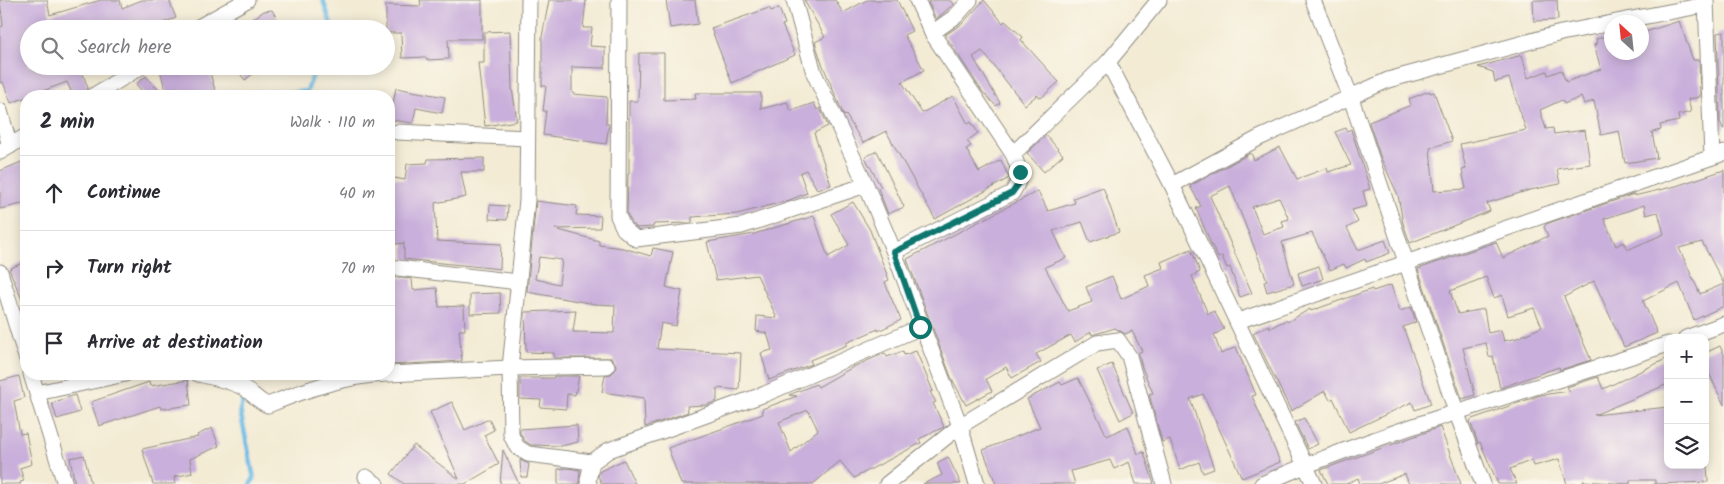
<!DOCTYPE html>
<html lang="en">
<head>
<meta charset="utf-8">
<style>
  body { margin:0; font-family:Kalam,sans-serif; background:#f2f2f3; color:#2b2b33 }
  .controls { position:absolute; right:15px; bottom:15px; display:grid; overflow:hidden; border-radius:10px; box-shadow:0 2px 12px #0003 }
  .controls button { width:45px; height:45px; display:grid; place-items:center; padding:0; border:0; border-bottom:1px solid #e1e1e2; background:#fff; color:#2b2b33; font:25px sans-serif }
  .compass { position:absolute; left:1604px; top:15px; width:45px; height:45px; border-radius:50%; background:#fff; box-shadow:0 2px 12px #0003; rotate:333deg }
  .stop { position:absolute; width:15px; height:15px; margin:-11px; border:4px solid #0f766e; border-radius:50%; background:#fff }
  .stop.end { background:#0f766e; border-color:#fff; box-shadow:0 1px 5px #0008 }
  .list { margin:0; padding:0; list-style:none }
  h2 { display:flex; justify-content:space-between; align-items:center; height:65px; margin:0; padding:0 20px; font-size:21px }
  h2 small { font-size:16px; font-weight:400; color:#7c7c81 }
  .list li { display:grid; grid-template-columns:32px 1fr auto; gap:15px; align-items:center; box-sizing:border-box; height:75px; padding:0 20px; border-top:1px solid #e1e1e2 }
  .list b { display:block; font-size:19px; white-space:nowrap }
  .list em { font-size:16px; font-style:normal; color:#7c7c81 }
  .icon { flex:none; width:28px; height:28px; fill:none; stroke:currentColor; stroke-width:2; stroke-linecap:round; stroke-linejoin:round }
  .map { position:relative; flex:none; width:1724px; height:484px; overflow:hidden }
  .search { position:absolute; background:#fff; box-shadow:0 2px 12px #0003; left:20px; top:20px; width:375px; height:55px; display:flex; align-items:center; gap:12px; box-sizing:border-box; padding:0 18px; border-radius:28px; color:#7c7c81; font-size:19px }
  .panel { position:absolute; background:#fff; box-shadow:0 2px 12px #0003; left:20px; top:90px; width:375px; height:290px; border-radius:20px }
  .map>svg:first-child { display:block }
</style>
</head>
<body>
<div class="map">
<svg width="1724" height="484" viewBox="0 0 1724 484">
  <rect width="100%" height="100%" fill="#fbf7ec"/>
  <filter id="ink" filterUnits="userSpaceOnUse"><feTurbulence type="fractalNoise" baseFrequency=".02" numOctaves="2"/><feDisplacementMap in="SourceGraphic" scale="10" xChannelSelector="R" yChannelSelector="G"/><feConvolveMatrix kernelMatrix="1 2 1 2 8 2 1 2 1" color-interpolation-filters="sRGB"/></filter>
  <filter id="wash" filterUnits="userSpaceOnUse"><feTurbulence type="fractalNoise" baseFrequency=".0096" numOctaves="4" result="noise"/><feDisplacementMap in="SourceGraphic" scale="20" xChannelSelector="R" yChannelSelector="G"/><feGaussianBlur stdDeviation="1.12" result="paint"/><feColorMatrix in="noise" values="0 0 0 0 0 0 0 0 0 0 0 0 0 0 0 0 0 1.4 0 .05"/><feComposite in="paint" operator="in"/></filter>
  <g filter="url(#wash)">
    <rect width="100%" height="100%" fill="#f3ebd4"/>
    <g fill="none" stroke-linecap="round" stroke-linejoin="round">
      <g stroke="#6abbe6" stroke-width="4.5">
        <polyline points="323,0 331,24 330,29"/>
        <polyline points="275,96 276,94 307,91 316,66"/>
        <polyline points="250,484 254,479 240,410 251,374"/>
      </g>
    </g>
    <g id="blocks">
      <g fill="#c9afdb" fill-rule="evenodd">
        <polygon points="0,0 47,0 50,15 101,0 120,0 122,8 142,0 169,0 176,18 147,29 29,29 29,66 80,66 88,88 84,96 73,96 67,82 11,103 3,82 0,83 0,27 3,26"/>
        <polygon points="420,0 482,0 482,39 448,39 449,59 426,60 426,57 402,58 401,33 386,33 386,5 421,6"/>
        <polygon points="549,0 586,0 583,28 592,28 590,46 605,47 605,68 572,67 572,92 573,94 607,97 606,124 609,124 606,144 543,135 546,111 543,111 546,86 542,86 542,37"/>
        <polygon points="666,0 695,0 698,24 670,28"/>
        <polygon points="804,0 835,0 843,13 867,0 897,0 912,31 904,35 924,70 902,82 922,113 953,96 968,124 971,122 978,133 967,141 971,146 966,149 979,172 1001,160 1009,178 935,219 886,131 863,143 846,115 844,116 821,61 815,42 825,37"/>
        <polygon points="932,0 949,0 954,4 936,19 928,2"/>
        <polygon points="984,0 1003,23 1005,21 1023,37 1021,40 1059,82 1041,98 1037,95 1025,105 982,51 973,57 1000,103 996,106 982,91 945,35 962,24"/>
        <polygon points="1533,0 1557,0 1558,20 1534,21"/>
        <polygon points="769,8 771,11 779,8 785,24 782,25 795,55 732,83 711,28"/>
        <polygon points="272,10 283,29 254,29 250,21 264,11"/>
        <polygon points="1679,21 1693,60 1699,60 1700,97 1688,99 1691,112 1678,115 1679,121 1660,125 1661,130 1652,132 1657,158 1625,163 1619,131 1601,135 1594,101 1584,104 1581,97 1564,104 1562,100 1540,110 1546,129 1553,128 1554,134 1585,130 1590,164 1557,169 1560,184 1530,190 1487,203 1490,211 1410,243 1403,223 1398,195 1380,156 1369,122 1411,105 1409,99 1429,91 1430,93 1434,92 1452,141 1430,148 1434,191 1466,189 1462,170 1466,169 1460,144 1526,130 1509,78 1495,82 1493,72 1478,67 1522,55 1528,78 1547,71 1548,75 1561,70 1566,82 1601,69 1594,45 1597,44 1596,39 1612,35 1612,52 1642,52 1642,33"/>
        <polygon points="510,31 512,88 517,121 485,126 478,63 484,63 484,32"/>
        <polygon points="1724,32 1724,129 1723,129 1720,121 1717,33"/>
        <polygon points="639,53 664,53 664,100 696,99 695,93 761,93 761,109 787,102 791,111 814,103 817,110 820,108 828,126 814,133 831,185 817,189 806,170 800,173 807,193 787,201 737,214 692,217 692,223 654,224 653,227 637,228 632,223 627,214 628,174 629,174 629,101 638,101"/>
        <polygon points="159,66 208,66 215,90 193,96 167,96"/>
        <polygon points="234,66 263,66 245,80"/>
        <polygon points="146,76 164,96 146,96 136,84"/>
        <polygon points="396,88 445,97 442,113 416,108 413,123 390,120"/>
        <path d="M1346,128L1347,131L1351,129L1370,189L1363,191L1367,206L1352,210L1358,222L1347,228L1358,250L1385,240L1390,253L1366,262L1365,259L1346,268L1344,264L1330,270L1312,233L1282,242L1294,284L1267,292L1264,282L1267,280L1230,186L1210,196L1252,293L1240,297L1230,267L1227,268L1222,256L1218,258L1211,244L1196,208L1201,206L1190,186L1251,153L1254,160L1280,147L1297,179L1327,168L1328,172L1351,165L1335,132ZM1279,198L1289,219L1282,221L1284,227L1263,234L1252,207Z"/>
        <polygon points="1046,135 1063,155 1044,172 1027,153"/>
        <polygon points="877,151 904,207 888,214 878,188 881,187 865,157"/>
        <polygon points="484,158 484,172 461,172 466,197 435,203 437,241 501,244 500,269 404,259 404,243 389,245 389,177 405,180 407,164 427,163 428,159"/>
        <polygon points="26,160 26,203 0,209 0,171"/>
        <path d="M1724,170V306L1694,320L1679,283L1643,301L1657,333L1624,347L1594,281L1564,297L1591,360L1560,370L1559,367L1500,388L1493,356L1489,357L1486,343L1463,348L1475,395L1462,399L1418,269L1496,242L1503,258L1548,236L1544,227L1546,224L1634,194V196L1676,186ZM1644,205L1646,215L1658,212L1664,234L1627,250L1624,242L1616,246L1604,219ZM1702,242L1724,284L1700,294L1679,248ZM1486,277L1494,298L1502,295L1508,316L1534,308L1542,327L1517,338L1504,341L1501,330L1488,333L1484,309L1458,314L1450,291Z"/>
        <polygon points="1103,187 1119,232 1090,242 1082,222 1053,231 1066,258 1045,267 1068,311 1092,302 1086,287 1112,276 1121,299 1149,286 1145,275 1163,268 1161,262 1191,249 1200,272 1192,276 1208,314 1214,311 1224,329 1214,335 1221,354 1236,347 1256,395 1252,396 1280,462 1242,478 1203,394 1190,399 1214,469 1203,473 1199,462 1180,470 1170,439 1162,442 1149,394 1153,393 1143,370 1138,353 1142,351 1132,331 1125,334 1115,328 1092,335 1091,332 1075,342 1071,335 1036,354 1041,362 1012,378 1006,367 986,379 992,391 966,405 951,377 907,259 1038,191 1048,211 1075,203 1073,198"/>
        <path d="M536,201L577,206L576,215L601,216L600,228L555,229L599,241V245L623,248L651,256L653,248L673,252L666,287L682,291L676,326L661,323L657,349L741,353L739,390L717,388V401L706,405L687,406L688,412L645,427L644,398L602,392L605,375L611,374L615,370L616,365L612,358H554V353L526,352L525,312L576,310L573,332L614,333L615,305L595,304L527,292ZM539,257L562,260L559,284L535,279Z"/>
        <polygon points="853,202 870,230 889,280 885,282 889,293 901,320 878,331 878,329 846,343 847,345 810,360 812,364 769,380 761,353 772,350 767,333 756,331 757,316 777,318 757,275 716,280 707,242 754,234 814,216 828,257 849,245 831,214"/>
        <polygon points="490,205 508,206 507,220 489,219"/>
        <polygon points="26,261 26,309 9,269"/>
        <polygon points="1319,266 1323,279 1302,286 1298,273"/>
        <polygon points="389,277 412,279 413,290 437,288 439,307 464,306 465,330 459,330 462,361 389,365"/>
        <polygon points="1391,285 1400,311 1411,307 1416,322 1403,327 1431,404 1415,410 1412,402 1349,432 1333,398 1330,400 1325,391 1291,411 1253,333 1269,325 1270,328 1286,320 1287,322 1310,309 1311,311 1372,289 1373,291"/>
        <polygon points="500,293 501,313 470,314 470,294"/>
        <polygon points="1720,346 1724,354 1724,405 1705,365 1705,353"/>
        <path d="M903,351L904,355L916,351L933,391L930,392L936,402L933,403L944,427L919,439L921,443L854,478L840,461L813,484H681L668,448L763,414L762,409L797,396L789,395L816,384L818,387L853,367L885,353L887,357ZM808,410L818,430L791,452L779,422Z"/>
        <polygon points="1668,358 1668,384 1594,415 1668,407 1668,465 1707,465 1708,482 1655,484 1655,480 1630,480 1630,484 1583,481 1584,484 1567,484 1559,459 1534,466 1532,460 1510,469 1517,484 1498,484 1480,442 1478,443 1470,421 1472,419 1541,395 1570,391 1567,387 1598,377 1603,389"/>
        <polygon points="1112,364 1133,413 1120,420 1097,370"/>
        <polygon points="19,376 24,398 14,401 20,434 26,433 32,464 20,468 24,481 20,482 21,484 0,484 0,381"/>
        <polygon points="554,376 579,376 575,395 567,394 566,409 540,407 541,400 520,399 520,378 554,378"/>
        <polygon points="1078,378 1107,436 1128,426 1138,454 1144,452 1154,484 1136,484 1129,462 1114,469 1110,460 1071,471 1075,484 996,484 983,450 1040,427 1027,399 1060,382 1062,385"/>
        <polygon points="188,380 191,405 161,409 160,406 99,426 91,402 149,382 150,386"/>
        <polygon points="75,395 80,412 57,419 52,403"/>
        <polygon points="452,402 465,430 489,419 494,430 484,435 499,464 465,484 404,484 391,474 414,445 459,479 430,412"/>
        <polygon points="1304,418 1318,444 1308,449 1295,422"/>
        <polygon points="577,425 578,442 561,446 531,445 524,440 520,433 520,429"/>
        <polygon points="1440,427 1461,484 1409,484 1405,474 1378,484 1360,484 1358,478 1346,484 1328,484 1321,470"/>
        <polygon points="212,428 219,446 190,459 192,473 174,477 175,484 153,484 142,449 198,437 197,435"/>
        <polygon points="503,450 519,484 500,484"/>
        <polygon points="84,455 91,484 75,484 70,458"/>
        <polygon points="948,457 961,484 923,484 942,475 937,463"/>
        <polygon points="520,460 529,464 527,477 521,477"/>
        <polygon points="624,460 635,484 602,484 598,476 600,471"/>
        <polygon points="568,468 580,470 579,484 558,484 558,469"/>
      </g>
    </g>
  </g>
  <g filter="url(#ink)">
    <use href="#blocks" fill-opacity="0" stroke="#8f8b80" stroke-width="1"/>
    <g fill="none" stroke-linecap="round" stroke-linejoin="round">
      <g stroke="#8f8b80" stroke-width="17">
        <g id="minor">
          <polyline points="529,0 527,200 510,368 511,435 517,447 528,454 592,462"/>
          <polyline points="619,0 618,216 624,229 636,239 742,226 866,185"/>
          <polyline points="794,0 814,73 866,185 894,252 960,426 977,484"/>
          <polyline points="1313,0 1351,98 1456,411 1483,484"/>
          <polyline points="1706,0 1712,157"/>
          <polyline points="1616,22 1705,5"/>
          <polyline points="195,29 247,0"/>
          <polyline points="932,33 956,16 970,0"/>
          <polyline points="1108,62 1172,185 1314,484"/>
          <polyline points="93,96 142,66"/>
          <polyline points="0,111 10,146"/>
          <polyline points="397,132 527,138"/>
          <polyline points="0,152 26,136"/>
          <polyline points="1013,154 1108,62 1159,0"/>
          <polyline points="1172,185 1259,138 1388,80 1561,33 1612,23"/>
          <path d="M894,252L1012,193C1023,176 1020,172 1013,154L932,33L917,0"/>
          <polyline points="389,267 518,282"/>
          <polyline points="0,272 26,357"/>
          <polyline points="1238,321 1724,153"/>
          <polyline points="1686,338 1724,324"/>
          <polyline points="31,374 65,484"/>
          <path d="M198,374C212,377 229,380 242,387C252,392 258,402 268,405C307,389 344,376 387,374"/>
          <polyline points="389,374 510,368 607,366"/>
          <polyline points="37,393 125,374"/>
          <polyline points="366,477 376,484"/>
          <polyline points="589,484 588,480 592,462 609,450 765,394 921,327"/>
          <polyline points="887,484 960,426 1097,343 1118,340 1129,356 1164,484"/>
          <path d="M1262,484C1393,426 1532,391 1668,344"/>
        </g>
      </g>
      <use href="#minor" stroke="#fff" stroke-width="15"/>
    </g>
  </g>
  <g fill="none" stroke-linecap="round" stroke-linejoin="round" filter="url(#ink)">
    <polyline stroke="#0f766e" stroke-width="6" points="920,327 894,252 1012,193 1020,182 1020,172"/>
  </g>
</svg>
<div class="controls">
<button>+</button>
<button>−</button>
<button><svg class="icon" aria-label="layers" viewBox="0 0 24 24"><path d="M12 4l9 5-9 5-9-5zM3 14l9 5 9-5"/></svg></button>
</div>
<svg class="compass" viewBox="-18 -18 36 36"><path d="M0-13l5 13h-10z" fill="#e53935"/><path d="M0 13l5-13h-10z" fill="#7c7c81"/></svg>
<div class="stop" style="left:920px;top:327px"></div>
<div class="stop end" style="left:1020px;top:172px"></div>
<div class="search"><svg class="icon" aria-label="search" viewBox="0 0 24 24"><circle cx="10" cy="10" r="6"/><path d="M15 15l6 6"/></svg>Search here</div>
<section class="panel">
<h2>2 min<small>Walk · 110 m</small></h2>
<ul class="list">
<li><svg class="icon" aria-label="ahead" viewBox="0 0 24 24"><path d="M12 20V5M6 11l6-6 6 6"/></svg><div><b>Continue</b></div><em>40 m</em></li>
<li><svg class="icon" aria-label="right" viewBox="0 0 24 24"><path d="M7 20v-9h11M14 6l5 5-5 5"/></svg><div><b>Turn right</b></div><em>70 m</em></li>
<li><svg class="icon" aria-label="arrive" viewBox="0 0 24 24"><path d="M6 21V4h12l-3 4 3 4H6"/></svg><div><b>Arrive at destination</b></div></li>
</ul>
</section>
</div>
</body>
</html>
